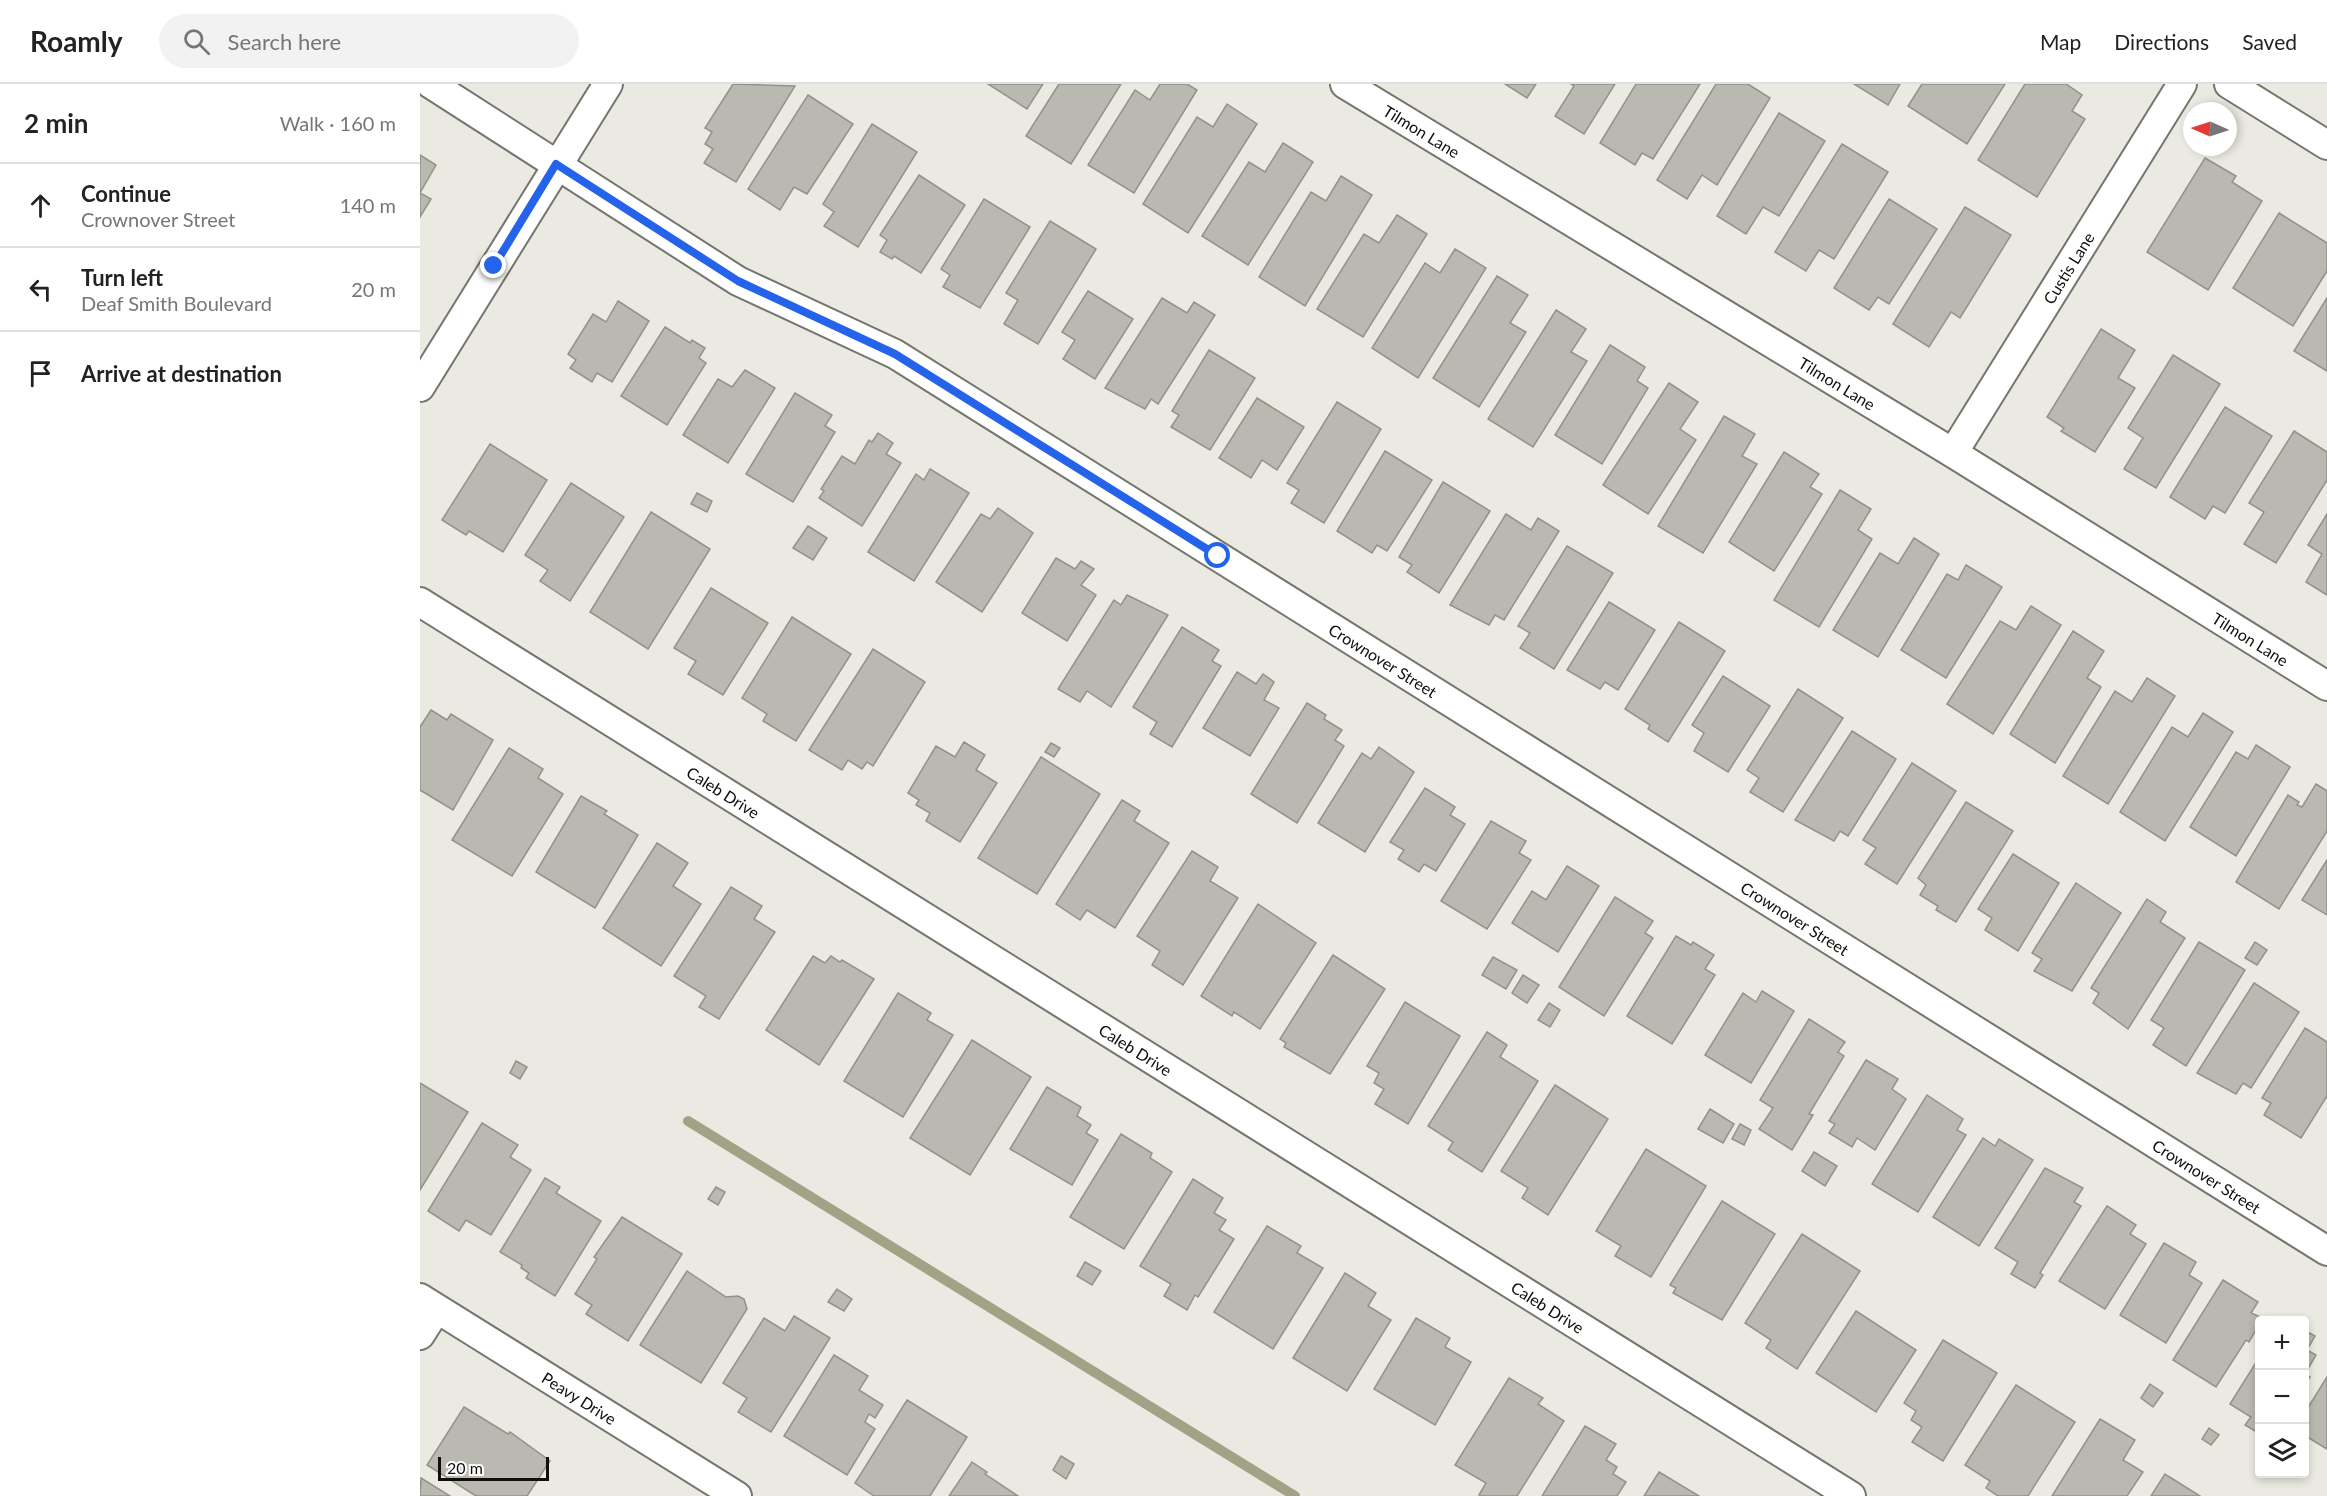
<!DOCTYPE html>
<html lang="en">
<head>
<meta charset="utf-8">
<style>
  body { margin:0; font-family:Lato,sans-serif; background:#f2f2f2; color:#222 }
  .controls { position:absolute; right:18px; bottom:18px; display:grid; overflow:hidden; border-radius:6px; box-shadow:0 3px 9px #0003 }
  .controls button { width:54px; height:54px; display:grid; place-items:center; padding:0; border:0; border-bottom:2px solid #e0e0e0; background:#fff; color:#222; font:30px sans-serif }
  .compass { position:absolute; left:1763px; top:18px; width:54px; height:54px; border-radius:50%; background:#fff; box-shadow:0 3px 9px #0003; rotate:273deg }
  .scale { position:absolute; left:18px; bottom:15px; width:111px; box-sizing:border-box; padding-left:6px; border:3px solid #0f0e0c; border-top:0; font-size:16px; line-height:21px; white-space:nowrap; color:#0f0e0c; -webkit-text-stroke:4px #fffffe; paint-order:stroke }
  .stop { position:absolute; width:18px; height:18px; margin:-14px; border:4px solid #2563eb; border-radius:50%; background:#fff }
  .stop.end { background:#2563eb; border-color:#fff; box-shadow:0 2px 6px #0008 }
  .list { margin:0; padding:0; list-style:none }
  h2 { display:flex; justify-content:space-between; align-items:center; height:78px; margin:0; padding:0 24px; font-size:26px }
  h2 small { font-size:20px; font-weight:400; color:#767676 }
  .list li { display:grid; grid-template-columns:39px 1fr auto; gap:18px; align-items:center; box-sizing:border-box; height:84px; padding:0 24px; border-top:2px solid #e0e0e0 }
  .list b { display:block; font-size:22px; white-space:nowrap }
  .list p { margin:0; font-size:20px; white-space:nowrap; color:#767676 }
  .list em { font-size:20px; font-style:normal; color:#767676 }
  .icon { flex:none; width:33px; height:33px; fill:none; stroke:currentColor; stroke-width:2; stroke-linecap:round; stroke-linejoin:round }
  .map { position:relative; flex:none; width:1907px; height:1412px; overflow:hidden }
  header { display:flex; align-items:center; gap:36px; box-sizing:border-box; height:84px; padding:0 30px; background:#fff; border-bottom:2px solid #e0e0e0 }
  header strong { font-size:28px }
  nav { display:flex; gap:33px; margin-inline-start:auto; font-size:21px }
  .search { width:420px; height:54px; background:#f2f2f2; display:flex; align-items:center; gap:15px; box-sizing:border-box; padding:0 21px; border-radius:33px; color:#767676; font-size:22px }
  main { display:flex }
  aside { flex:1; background:#fff }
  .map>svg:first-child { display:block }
</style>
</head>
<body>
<header>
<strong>Roamly</strong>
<div class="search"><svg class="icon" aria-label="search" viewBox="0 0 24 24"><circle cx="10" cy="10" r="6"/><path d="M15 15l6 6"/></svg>Search here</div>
<nav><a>Map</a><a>Directions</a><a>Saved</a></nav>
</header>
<main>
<aside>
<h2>2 min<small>Walk · 160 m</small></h2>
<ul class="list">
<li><svg class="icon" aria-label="ahead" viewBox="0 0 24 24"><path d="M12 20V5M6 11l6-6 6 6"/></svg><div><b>Continue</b><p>Crownover Street</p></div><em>140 m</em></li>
<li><svg class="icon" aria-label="left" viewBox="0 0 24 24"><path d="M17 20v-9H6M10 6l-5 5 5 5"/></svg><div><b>Turn left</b><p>Deaf Smith Boulevard</p></div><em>20 m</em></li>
<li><svg class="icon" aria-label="arrive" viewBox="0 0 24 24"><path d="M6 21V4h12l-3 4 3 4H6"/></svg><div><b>Arrive at destination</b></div></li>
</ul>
</aside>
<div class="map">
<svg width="1907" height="1412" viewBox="0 0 1907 1412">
  <rect width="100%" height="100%" fill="#ebeae2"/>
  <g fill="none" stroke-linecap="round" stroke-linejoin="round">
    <polyline stroke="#a4a286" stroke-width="10" points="268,1037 875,1412"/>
  </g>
  <g fill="#bab9b1" stroke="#92928a" stroke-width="1.5">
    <polygon points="313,0 375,2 316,98 284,79 293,65 285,60 292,48 285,44"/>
    <polygon points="568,0 623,0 607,25"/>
    <polygon points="639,0 701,0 651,80 606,52"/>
    <polygon points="740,0 767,0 777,6 714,109 668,81 715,6 730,16"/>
    <polygon points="1085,0 1116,0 1107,14"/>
    <polygon points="1151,0 1195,0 1164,50 1135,32 1154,2"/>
    <polygon points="1216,0 1280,0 1233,75 1222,69 1215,81 1180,59"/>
    <polygon points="1296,0 1328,0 1350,14 1297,101 1282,91 1267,115 1237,96"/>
    <polygon points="1434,0 1480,0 1468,21"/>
    <polygon points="1502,0 1585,0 1547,60 1488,22"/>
    <polygon points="1605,0 1646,0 1662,11 1652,27 1665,35 1617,113 1558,76"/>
    <polygon points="388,11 433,40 387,110 374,103 360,126 328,105"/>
    <polygon points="807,20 837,40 768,149 723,120 777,33 793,43"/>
    <polygon points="1359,29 1405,57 1359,132 1343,123 1326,150 1297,132"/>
    <polygon points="452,40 497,68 438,163 404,142 414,128 403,120"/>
    <polygon points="863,59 893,78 828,181 782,152 829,78 845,88"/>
    <polygon points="1422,60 1468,88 1414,175 1399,166 1386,187 1355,168"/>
    <polygon points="0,71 16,81 0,109 11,115 0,133"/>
    <polygon points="1785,74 1816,92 1812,98 1842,117 1788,206 1727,168"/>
    <polygon points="499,91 545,121 501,189 474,172 472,175 460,168 467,156 460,151"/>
    <polygon points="921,92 952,111 885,222 839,193 891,108 906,117"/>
    <polygon points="564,115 610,143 560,224 523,203 530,191 521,185"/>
    <polygon points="1469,115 1517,145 1469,220 1458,213 1449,226 1414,204"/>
    <polygon points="1545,123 1591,151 1540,234 1531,228 1509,263 1473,240"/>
    <polygon points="1859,129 1907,159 1907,187 1873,242 1813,204"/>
    <polygon points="977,131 1007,150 943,253 897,225 944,150 959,159"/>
    <polygon points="630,137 676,165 618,260 584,240 598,216 586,209"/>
    <polygon points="1035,165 1066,184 998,294 952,264 1005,179 1020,189"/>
    <polygon points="1077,192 1108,211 1090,239 1106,248 1059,323 1013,294"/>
    <polygon points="668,207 713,235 675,295 643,275 655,256 642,248"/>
    <polygon points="742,214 767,229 774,218 795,231 738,320 731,315 725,325 685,304"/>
    <polygon points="1907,214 1907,287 1874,267"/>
    <polygon points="198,217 229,237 192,298 177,289 172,298 150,284 156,276 148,270 173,230 186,238"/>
    <polygon points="1136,226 1166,245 1151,268 1167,277 1113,363 1068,335"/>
    <polygon points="245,243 270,259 272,256 285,264 279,274 286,279 247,341 201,312"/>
    <polygon points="1681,245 1715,266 1698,294 1715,304 1675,368 1641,347 1644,344 1627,333"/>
    <polygon points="1190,261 1225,283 1217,297 1228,304 1182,380 1135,351"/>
    <polygon points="789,266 835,294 790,366 751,343 759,331 752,327"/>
    <polygon points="1753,271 1800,300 1736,404 1704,385 1723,354 1708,344"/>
    <polygon points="325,286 355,304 308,379 263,351 298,295 312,303"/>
    <polygon points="1249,299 1278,318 1260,345 1276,356 1228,430 1183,401"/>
    <polygon points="375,309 412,331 405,342 415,348 373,418 326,390"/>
    <polygon points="837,314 884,343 857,386 842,376 831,394 799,374"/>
    <polygon points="917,318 961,345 904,439 871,419 879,406 867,399"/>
    <polygon points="1805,323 1852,352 1805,429 1793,422 1785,435 1750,413"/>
    <polygon points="1304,332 1335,350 1322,372 1337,380 1283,469 1238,442"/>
    <polygon points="1874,347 1907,368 1907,396 1856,479 1824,460 1844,428 1829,419"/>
    <polygon points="458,349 473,359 466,370 481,379 442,442 399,414 404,407 401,405 422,372 435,380 449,356 452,358"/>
    <polygon points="70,360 127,396 83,468 49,447 46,451 22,436"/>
    <polygon points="965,367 1012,396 967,467 957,461 952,469 917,447"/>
    <polygon points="1364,368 1399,390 1390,403 1402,410 1354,487 1309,458"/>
    <polygon points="510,385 549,409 494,497 448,468 496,390 504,396"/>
    <polygon points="1023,398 1070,427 1019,509 987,488 992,481 979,473"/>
    <polygon points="151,399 204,433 150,517 120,497 128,486 105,471"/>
    <polygon points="1420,406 1451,425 1438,446 1452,455 1399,543 1354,516"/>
    <polygon points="277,409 292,417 287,428 271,420"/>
    <polygon points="578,424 613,449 562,528 516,498 561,430 570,435"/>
    <polygon points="231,428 290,465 228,565 170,528"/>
    <polygon points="1086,430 1111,446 1118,434 1139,447 1084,536 1075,531 1069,541 1030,521"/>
    <polygon points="1907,430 1907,511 1886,498 1902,470 1888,461"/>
    <polygon points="388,442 407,454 393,476 373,464"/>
    <polygon points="1494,454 1519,470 1458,573 1413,546 1460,469 1478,480"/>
    <polygon points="1147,462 1193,489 1134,585 1100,564 1110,549 1098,542"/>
    <polygon points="636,474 655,485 661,477 674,485 661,501 676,511 647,557 602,529"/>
    <polygon points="1546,481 1582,503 1526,594 1481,566 1527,490 1538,496"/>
    <polygon points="291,504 348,539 303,611 268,590 276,577 254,564"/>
    <polygon points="707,511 748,531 691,623 667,607 660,618 638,605 694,516 701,521"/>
    <polygon points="1189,518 1235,546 1198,606 1185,598 1180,605 1147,586"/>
    <polygon points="1611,522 1641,541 1573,650 1527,620 1580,537 1596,546"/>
    <polygon points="372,533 431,570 376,657 343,637 347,630 322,614"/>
    <polygon points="1259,538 1305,567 1248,658 1228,645 1230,641 1205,625"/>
    <polygon points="762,543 799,566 792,577 801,582 752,663 730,650 737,638 713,623"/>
    <polygon points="1653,547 1684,567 1667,594 1681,603 1635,679 1590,650"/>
    <polygon points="453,565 505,598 453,682 447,678 442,685 428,676 422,686 389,666"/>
    <polygon points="817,588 836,600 843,590 854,598 844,616 859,624 830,672 783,644"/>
    <polygon points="1303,592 1350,622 1308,688 1274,667 1284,649 1272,641"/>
    <polygon points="1727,594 1755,612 1688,720 1643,692 1695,607 1712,618"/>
    <polygon points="1378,605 1423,634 1363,728 1330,708 1339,694 1327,686"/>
    <polygon points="887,619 906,631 904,635 922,646 915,656 924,662 877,739 831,710"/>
    <polygon points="11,626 27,636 31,630 73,656 33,726 0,706 0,643"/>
    <polygon points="1783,629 1813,648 1745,757 1700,728 1752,643 1768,653"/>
    <polygon points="1432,647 1476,675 1428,752 1420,747 1414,757 1375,736"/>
    <polygon points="544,658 565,671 556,686 577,699 540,758 506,737 510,729 496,721 499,716 488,709 516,662 535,673"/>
    <polygon points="631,659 640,664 634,673 625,668"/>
    <polygon points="1836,661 1870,683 1816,772 1770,743 1816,668 1828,675"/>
    <polygon points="959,663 994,688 945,768 898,739 942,669 951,675"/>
    <polygon points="89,664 123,685 118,694 143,710 92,792 32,756"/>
    <polygon points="621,673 680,710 617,810 558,774"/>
    <polygon points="1492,679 1536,707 1477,800 1445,780 1456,764 1443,756"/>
    <polygon points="1896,700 1907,707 1907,747 1859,825 1816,798 1868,711 1879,718 1877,721 1882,723"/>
    <polygon points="1005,704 1035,723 1030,731 1045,740 1016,787 1004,780 999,788 978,775 984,766 970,758"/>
    <polygon points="161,712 187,727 184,730 218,751 175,824 116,788"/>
    <polygon points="702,716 720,727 714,737 749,759 695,844 667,826 660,836 636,820"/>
    <polygon points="1546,718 1593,747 1536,838 1516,826 1518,822 1500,811 1506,801 1498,794"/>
    <polygon points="1071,737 1106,757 1099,769 1111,776 1067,845 1021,817"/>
    <polygon points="237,759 268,779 253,802 281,820 241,882 183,844"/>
    <polygon points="772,767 798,783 790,797 818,814 763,901 732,881 740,867 717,852"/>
    <polygon points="1593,770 1639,799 1598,867 1565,846 1572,834 1558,825"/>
    <polygon points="1907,776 1907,831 1882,816"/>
    <polygon points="1147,782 1179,802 1138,868 1092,839 1112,807 1126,816"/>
    <polygon points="1656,799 1701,829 1652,907 1614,887 1622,875 1612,869"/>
    <polygon points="311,803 342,822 334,835 355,848 299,935 279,923 286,912 254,892"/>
    <polygon points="1195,813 1233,837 1225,849 1233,854 1184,932 1139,903"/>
    <polygon points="1727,815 1746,828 1740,838 1765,854 1708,945 1673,919 1679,909 1671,904"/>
    <polygon points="838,820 896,859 840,945 814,928 812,932 781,912"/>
    <polygon points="1256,852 1271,861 1273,858 1294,871 1285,885 1295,891 1252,960 1207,932"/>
    <polygon points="1779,858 1825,886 1766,982 1733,961 1744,944 1731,936"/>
    <polygon points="1835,858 1847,866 1837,881 1825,874"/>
    <polygon points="913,871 965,905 910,990 864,963 866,959 860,955"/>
    <polygon points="393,872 405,879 411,872 420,878 422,876 454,895 399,981 346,946"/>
    <polygon points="1073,873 1097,886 1086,905 1062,891"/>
    <polygon points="1103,891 1119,901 1107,919 1092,909"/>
    <polygon points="1834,899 1879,928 1831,1004 1823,999 1816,1010 1777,989"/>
    <polygon points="1342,907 1374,927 1331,999 1285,971 1323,909 1336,918"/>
    <polygon points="478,909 511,929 507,936 533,951 483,1033 424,997"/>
    <polygon points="985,918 1040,952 988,1040 955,1020 964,1005 954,999 959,989 947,982"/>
    <polygon points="1129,919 1140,926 1130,943 1118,936"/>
    <polygon points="1389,935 1425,958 1418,968 1424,972 1389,1030 1393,1031 1372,1066 1339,1045 1353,1024 1340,1016"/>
    <polygon points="1885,944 1907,958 1907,1012 1881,1054 1844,1031 1851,1019 1842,1014"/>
    <polygon points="1067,948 1087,961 1080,973 1118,997 1062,1088 1028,1066 1033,1058 1008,1042"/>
    <polygon points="552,956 611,993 550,1091 490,1054"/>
    <polygon points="1446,976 1478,995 1472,1005 1486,1015 1455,1066 1437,1054 1432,1063 1409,1049 1415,1040 1409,1037"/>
    <polygon points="96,977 107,983 100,995 90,989"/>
    <polygon points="0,999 48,1028 0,1106"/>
    <polygon points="1135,1001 1188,1035 1128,1131 1102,1114 1108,1104 1081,1087"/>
    <polygon points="627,1003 661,1023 657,1032 671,1041 666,1049 678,1056 652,1101 590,1065"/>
    <polygon points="1507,1011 1543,1035 1537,1046 1546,1051 1498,1128 1452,1100"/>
    <polygon points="1290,1025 1314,1040 1303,1059 1278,1045"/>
    <polygon points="62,1039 98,1061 90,1073 111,1086 71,1151 46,1136 39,1147 8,1127"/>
    <polygon points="1320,1040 1331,1046 1324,1061 1312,1055"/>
    <polygon points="701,1050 732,1069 730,1074 752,1088 704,1165 650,1133"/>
    <polygon points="1563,1054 1575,1062 1579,1055 1613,1076 1559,1162 1513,1133"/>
    <polygon points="1226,1065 1286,1102 1231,1193 1195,1172 1201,1162 1176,1147"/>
    <polygon points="1394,1068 1417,1082 1405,1102 1382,1087"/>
    <polygon points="1625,1084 1663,1104 1654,1118 1661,1122 1620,1189 1623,1191 1615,1204 1591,1190 1598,1178 1575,1164"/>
    <polygon points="125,1094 140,1103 136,1109 181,1137 135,1212 106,1194 109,1189 101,1184 102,1181 80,1168"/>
    <polygon points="773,1095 803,1114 794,1129 806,1136 799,1146 814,1155 778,1213 775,1211 767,1226 744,1212 751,1200 720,1182"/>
    <polygon points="296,1103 305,1108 298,1121 288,1115"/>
    <polygon points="1302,1117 1355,1150 1302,1236 1253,1209 1256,1204 1250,1201"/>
    <polygon points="1687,1122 1716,1141 1710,1150 1726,1160 1685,1225 1639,1197"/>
    <polygon points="202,1133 262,1170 208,1257 166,1230 172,1221 155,1210 177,1175 174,1173"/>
    <polygon points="847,1142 881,1162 877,1169 903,1184 853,1265 794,1228"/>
    <polygon points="1382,1150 1440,1187 1377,1285 1346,1264 1351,1256 1325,1239"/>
    <polygon points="1744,1159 1776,1178 1769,1191 1782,1199 1746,1259 1700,1231"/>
    <polygon points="665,1178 681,1187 672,1201 657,1192"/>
    <polygon points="267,1187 306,1213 318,1212 324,1215 327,1225 281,1299 220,1261"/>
    <polygon points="925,1189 956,1209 948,1222 971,1236 927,1307 873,1274"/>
    <polygon points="1803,1196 1838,1218 1831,1229 1843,1234 1829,1258 1826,1256 1796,1303 1753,1276"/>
    <polygon points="417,1205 432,1215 424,1227 408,1218"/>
    <polygon points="1436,1227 1496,1266 1456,1328 1396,1289"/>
    <polygon points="374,1232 410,1254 351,1348 318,1328 327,1314 303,1299 344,1234 365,1247"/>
    <polygon points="996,1234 1030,1254 1025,1263 1051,1278 1015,1341 954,1305"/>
    <polygon points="1884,1246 1895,1252 1887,1266 1896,1271 1885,1290 1890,1293 1884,1301"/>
    <polygon points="1523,1256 1577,1289 1523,1377 1492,1358 1502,1343 1491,1336 1496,1327 1484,1319"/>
    <polygon points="414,1271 448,1292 439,1306 463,1321 455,1334 449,1330 445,1338 455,1345 427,1391 364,1352"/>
    <polygon points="1840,1272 1840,1350 1825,1341 1831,1333 1810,1320"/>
    <polygon points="1907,1293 1907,1365 1884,1351 1884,1330"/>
    <polygon points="1089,1294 1123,1314 1118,1320 1144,1337 1097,1412 1061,1412 1059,1411 1066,1399 1035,1381"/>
    <polygon points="1730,1300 1743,1309 1733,1323 1721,1314"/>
    <polygon points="1596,1301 1655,1338 1608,1412 1578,1412 1566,1404 1570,1397 1545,1381"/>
    <polygon points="487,1316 547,1353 510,1412 454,1412 435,1399"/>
    <polygon points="44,1323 88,1350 90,1348 130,1377 107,1412 56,1412 7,1381"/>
    <polygon points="1680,1335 1715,1356 1703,1376 1723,1388 1707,1412 1632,1412"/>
    <polygon points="1165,1342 1196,1360 1186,1376 1197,1383 1193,1390 1206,1398 1197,1412 1122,1412"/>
    <polygon points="1789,1344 1799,1351 1791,1361 1782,1355"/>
    <polygon points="641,1372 654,1380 646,1395 633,1386"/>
    <polygon points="552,1378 567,1388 565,1390 598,1412 529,1412"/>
    <polygon points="1239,1388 1279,1412 1224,1412"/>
    <polygon points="1745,1390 1748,1392 1780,1412 1731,1412"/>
    <polygon points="1,1394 30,1412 0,1412"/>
  </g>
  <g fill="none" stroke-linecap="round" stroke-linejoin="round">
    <g stroke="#75756d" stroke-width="32">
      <g id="street">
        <path id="s1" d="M11,0L318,197L475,270L1907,1167"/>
        <path id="s2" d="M925,0L1533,369L1907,602"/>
        <polyline points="1809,0 1907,61"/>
        <polyline points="0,303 188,0"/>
        <path id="s3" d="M1533,369L1762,0"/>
        <path id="s4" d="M0,518L1431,1412"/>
        <path id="s5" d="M0,1214L317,1412"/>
        <polyline points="0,1251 16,1226"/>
      </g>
    </g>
    <use href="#street" stroke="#fff" stroke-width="28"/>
  </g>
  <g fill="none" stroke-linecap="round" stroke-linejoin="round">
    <polyline stroke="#2563eb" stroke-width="8" points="74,182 136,80 318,197 475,270 798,472"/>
  </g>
  <g text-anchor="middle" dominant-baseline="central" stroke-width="5" stroke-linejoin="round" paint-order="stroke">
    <g font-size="16" fill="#0f0e0c" stroke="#fffffe">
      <text stroke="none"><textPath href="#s2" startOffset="90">Tilmon Lane</textPath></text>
      <text stroke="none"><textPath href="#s3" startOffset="218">Custis Lane</textPath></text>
      <text stroke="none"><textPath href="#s2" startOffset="576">Tilmon Lane</textPath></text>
      <text stroke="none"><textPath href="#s2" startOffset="1062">Tilmon Lane</textPath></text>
      <text stroke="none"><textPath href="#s1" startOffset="1114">Crownover Street</textPath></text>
      <text stroke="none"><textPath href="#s4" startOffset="358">Caleb Drive</textPath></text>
      <text stroke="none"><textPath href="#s1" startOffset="1600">Crownover Street</textPath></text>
      <text stroke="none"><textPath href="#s4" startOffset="844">Caleb Drive</textPath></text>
      <text stroke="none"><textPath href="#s1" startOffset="2086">Crownover Street</textPath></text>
      <text stroke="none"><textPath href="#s4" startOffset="1330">Caleb Drive</textPath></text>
      <text stroke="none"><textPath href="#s5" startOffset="188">Peavy Drive</textPath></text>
    </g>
  </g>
</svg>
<div class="controls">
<button>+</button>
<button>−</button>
<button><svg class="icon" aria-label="layers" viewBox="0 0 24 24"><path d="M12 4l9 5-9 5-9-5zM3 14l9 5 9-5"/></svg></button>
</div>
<svg class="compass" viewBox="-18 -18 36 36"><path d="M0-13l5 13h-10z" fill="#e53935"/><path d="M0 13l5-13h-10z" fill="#767676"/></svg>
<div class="scale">20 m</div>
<div class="stop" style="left:798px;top:472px"></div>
<div class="stop end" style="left:74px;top:182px"></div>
</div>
</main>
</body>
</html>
